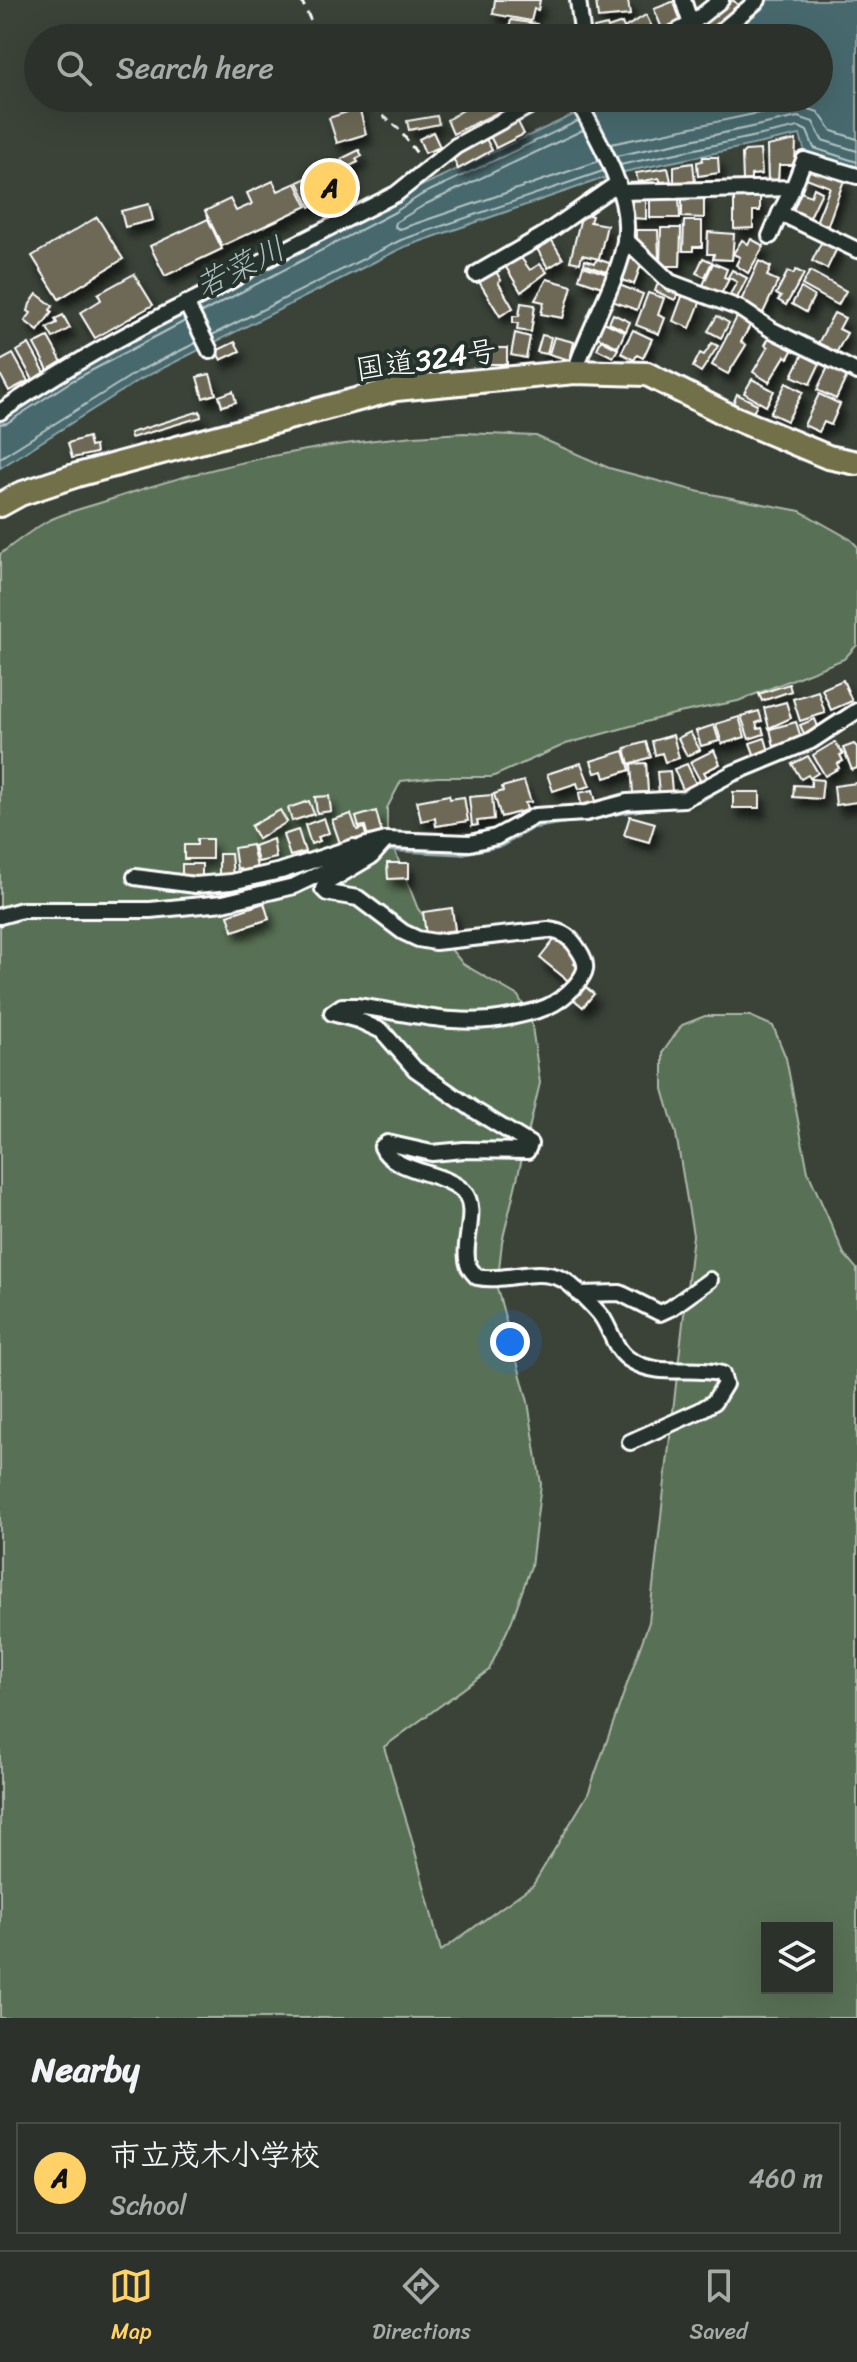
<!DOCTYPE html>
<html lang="en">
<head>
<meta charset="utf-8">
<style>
  body { margin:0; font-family:Sriracha,"Klee One",sans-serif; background:#343a33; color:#f1f3f6 }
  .controls { position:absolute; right:24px; bottom:24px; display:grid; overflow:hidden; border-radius:0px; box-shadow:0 8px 32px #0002 }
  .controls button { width:72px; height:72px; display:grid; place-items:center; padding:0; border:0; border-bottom:2px solid #484d47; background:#2c322b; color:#f1f3f6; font:40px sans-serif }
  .you { position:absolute; left:510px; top:1342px; width:28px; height:28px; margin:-20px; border:6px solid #fff; border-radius:50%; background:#1a73e8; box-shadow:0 0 0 12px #1a73e833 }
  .badge { display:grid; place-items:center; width:52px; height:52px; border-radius:50%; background:#ffd166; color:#111; font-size:26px; font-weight:700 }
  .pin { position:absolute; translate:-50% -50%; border:4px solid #fff; box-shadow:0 2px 8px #0006 }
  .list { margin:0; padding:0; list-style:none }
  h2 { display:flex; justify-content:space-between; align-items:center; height:104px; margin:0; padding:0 32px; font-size:34px }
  h2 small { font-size:26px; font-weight:400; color:#a6aaa9 }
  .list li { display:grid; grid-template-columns:52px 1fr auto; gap:24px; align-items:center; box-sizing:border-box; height:112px; margin:0 16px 16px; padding:0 16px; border:2px solid #484d47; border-radius:0px }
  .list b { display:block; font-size:30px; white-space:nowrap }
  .list p { margin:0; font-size:26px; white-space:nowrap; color:#a6aaa9 }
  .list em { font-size:26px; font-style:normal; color:#a6aaa9 }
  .icon { flex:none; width:44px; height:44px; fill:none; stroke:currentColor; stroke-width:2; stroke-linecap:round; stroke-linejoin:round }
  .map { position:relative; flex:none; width:857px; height:2018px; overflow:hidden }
  .search { position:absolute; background:#2c322b; box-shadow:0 8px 32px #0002; left:24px; right:24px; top:24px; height:88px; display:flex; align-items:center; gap:20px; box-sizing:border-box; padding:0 28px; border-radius:44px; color:#a6aaa9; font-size:30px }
  .sheet { height:232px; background:#2c322b }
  nav { display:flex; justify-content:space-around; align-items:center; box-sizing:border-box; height:112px; border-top:2px solid #484d47; background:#2c322b; font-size:22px; color:#a6aaa9 }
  nav a { display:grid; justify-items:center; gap:4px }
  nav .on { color:#ffd166 }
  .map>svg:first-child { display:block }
</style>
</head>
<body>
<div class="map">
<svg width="857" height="2018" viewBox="0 0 857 2018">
  <defs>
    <filter id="shadow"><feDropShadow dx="5" dy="9" stdDeviation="4" flood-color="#0009"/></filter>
  </defs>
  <rect width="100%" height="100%" fill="#3b4339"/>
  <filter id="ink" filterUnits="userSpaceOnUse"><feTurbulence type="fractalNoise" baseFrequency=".0125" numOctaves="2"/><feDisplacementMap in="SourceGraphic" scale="16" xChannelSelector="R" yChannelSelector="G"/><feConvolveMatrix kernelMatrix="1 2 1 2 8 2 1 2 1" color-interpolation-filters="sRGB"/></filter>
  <g filter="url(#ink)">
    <path fill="#587054" stroke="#acb8aa" stroke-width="2" fill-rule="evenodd" d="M464,433L536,436L609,468L700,492L800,511L850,539L857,546V645L844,659L738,701L674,714L566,744L492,777H437L401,781L387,808V831L418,909L463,964L518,996L531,1019L540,1083L502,1242L497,1288L528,1402L541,1484L531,1566L512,1620L489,1670L384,1747L411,1836L441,1951L533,1885L588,1794L649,1622L693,1235L676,1134L663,1089V1052L682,1025L705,1016H750L773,1026L786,1058L808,1172L844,1254L857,1269V2018H0V554C15,543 30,531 46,522C64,512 89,507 109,500C222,461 345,438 464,433ZM767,1928H827V1988H767Z"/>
    <polygon fill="#47696d" stroke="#91a5a7" stroke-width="2" points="763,0 857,0 857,170 806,155 800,135 619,173 404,247 141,379 0,468 0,418 66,375 392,204 417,188 609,98 819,98 819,38 715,38"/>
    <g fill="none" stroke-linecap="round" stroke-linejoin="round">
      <g stroke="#b5c3c5" stroke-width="2">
        <polyline points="583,130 426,204 396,222 395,227 400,229 599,161"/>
        <polyline points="611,144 797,105 818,112 832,131 857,139"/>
        <polyline points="616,156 798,117 813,122 822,140 857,151"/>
        <polyline points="620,165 799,127 807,131 814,148 857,162"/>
        <polyline points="201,313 395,212 421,195 578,121"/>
        <polyline points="212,335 401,240 603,171"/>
        <polyline points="0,424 7,423 70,382 185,321"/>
        <polyline points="0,458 137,372 196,343"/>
      </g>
      <g stroke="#91a5a7" stroke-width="5">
        <polyline points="692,802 703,799 727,784 816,747 837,732"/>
        <polyline points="380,849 460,853 501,845 532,827 654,807"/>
      </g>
    </g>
    <g fill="#6d6956" stroke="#fff" stroke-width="2" filter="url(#shadow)">
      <polygon points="495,0 540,0 538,10 534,9 531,21 493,14"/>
      <polygon points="596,0 628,0 630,15 598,18"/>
      <polygon points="677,0 686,21 663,31 654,9"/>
      <polygon points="733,0 741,8 705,36 699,28"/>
      <polygon points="646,15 653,29 637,38 596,38 594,28 607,25 608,28 622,23 624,28"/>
      <polygon points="511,20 537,24 535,38 507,38"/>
      <polygon points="483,98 505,98 509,107 453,134 447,120"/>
      <polygon points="358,103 366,134 337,143 329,118 347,112 346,107"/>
      <polygon points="437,116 439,124 409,130 407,121"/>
      <polygon points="518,122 524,134 496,148 490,136"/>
      <polygon points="433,132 440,147 425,153 419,139"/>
      <polygon points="486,139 492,150 458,169 453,158"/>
      <polygon points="796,140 795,165 779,165 778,181 768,181 767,146"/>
      <polygon points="359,150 362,156 356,159 358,162 346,168 341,159"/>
      <polygon points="760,150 762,174 751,175 751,181 743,181 742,154 745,151"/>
      <polygon points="703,157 718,157 719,173 698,176 697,162 702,161"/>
      <polygon points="693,163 695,183 674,184 674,166"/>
      <polygon points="321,168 324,174 319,176 330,197 310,207 298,182 315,174 314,171"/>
      <polygon points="668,168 671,181 661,182 659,178 638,182 636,173"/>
      <polygon points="810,168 844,180 826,230 815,225 830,187 806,178"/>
      <polygon points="273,181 278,191 296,183 307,206 222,246 205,211 230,199 236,211 252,204 247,193"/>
      <polygon points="814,188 822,192 809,219 792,213 801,192 811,196"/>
      <polygon points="650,195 679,195 680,218 650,218"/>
      <polygon points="682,195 704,195 704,218 682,217"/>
      <polygon points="760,195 760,211 753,211 753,228 734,229 734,196"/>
      <polygon points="632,196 646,197 646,219 633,218"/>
      <polygon points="149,204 153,220 125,227 121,211"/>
      <polygon points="582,213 592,216 590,222 607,225 599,259 582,255 580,263 570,261"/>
      <polygon points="97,217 123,259 59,299 32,256"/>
      <polygon points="208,219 222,249 165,276 150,246"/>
      <polygon points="684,221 702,221 702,247 693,247 693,251 683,251"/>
      <polygon points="661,228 681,228 680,266 660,266"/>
      <polygon points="637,230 658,230 659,259 651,259 651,251 646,251 646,247 642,247 637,240"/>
      <polygon points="708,232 734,234 732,260 713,259 714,254 707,254"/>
      <polygon points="551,239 563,259 548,268 536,247"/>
      <polygon points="751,239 764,246 748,273 736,265 740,257 733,254 742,240 748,244"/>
      <polygon points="823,239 838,246 827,269 812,261"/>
      <polygon points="627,251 642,262 634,284 618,279"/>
      <polygon points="519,255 530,270 540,264 547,272 521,292 504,264"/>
      <polygon points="703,258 712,262 705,277 696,273"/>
      <polygon points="597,259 612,264 609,273 584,264 585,260 595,263"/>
      <polygon points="759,261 771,267 767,276 778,281 763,313 740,303"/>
      <polygon points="713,263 727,269 724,277 729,279 721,294 703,285"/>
      <polygon points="583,266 607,274 602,287 579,279"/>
      <polygon points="495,270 501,280 498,282 513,308 500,316 478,280"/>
      <polygon points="732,270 747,278 735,302 728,298 737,282 728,277"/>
      <polygon points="796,270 804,274 786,305 778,300 781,297 776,294 788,271 793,274"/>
      <polygon points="810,271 846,291 838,305 802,285"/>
      <polygon points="134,274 153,305 95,338 80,313 101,300 98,294"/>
      <polygon points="547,279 572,286 563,318 541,314 544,302 535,300"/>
      <polygon points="659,280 680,289 675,300 655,291"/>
      <polygon points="619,285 643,294 637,310 612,301"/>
      <polygon points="801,288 814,296 806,312 792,304"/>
      <polygon points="648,293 664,298 658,315 665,318 659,334 636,325"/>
      <polygon points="37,294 53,306 50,310 52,312 38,331 25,321 31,313 28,311 30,304"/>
      <polygon points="683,294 701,300 690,328 673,321"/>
      <polygon points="521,303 535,305 531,332 517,330 518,323 513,323 513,316 519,316"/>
      <polygon points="834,313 845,318 839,329 847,333 834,357 816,347"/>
      <polygon points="613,314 630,322 626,331 609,323"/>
      <polygon points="63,315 70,328 53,338 47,328 57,323 55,319"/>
      <polygon points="738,315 752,322 741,342 746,345 728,374 712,365"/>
      <polygon points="717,316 729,323 721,338 708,331"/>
      <polygon points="602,321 625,332 618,347 595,336"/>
      <polygon points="633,330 652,339 643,358 637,355 634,360 621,353"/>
      <polygon points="515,333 530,337 526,358 511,355"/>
      <polygon points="771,334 794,347 788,358 785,356 769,382 753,372 768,347 765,345"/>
      <polygon points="542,335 551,337 547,354 537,352"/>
      <polygon points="48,337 62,362 48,370 34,344"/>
      <polygon points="554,337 574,342 570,360 549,354"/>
      <polygon points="601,340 618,349 613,357 597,349"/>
      <polygon points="235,342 240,351 221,360 216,351"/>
      <polygon points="712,343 718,346 701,372 693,367 700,353 704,355"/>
      <polygon points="29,344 45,373 33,380 17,351"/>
      <rect x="486" y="348" width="21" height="16"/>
      <polygon points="13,354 28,381 9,391 0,374 0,361"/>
      <polygon points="803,354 820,363 810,384 792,376"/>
      <polygon points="828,367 847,376 836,399 817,390"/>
      <polygon points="210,374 216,394 203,398 197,377"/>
      <polygon points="752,379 774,391 766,406 744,393"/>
      <polygon points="786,383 803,392 787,421 770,413"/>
      <polygon points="233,391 236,402 222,406 219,396"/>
      <polygon points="737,394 757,404 753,413 733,404"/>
      <polygon points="819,394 840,404 831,425 824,422 819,432 804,425"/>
      <polygon points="200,411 201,417 131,438 130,433"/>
      <polygon points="88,437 90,447 95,446 96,453 72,458 68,443"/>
      <polygon points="843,680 852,701 831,710 822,689"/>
      <polygon points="789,684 791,691 762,701 759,694"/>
      <polygon points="818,691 825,713 800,721 793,699"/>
      <polygon points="786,702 791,718 769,728 764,708"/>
      <polygon points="759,711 762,721 756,723 758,729 762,728 764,734 749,739 741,716"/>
      <polygon points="739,717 745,737 722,744 716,724"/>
      <polygon points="815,719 820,732 806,738 800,725"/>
      <polygon points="796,722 802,741 797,742 796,738 787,741 788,747 775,750 770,729"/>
      <polygon points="714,725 719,741 701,746 696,731"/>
      <polygon points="690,732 700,750 687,756 678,738"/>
      <polygon points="673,735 679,758 665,762 662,753 655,755 652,741"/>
      <polygon points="765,738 770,755 756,759 750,743"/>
      <polygon points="646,742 651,757 629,764 625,748"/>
      <polygon points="835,742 843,754 840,755 843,761 837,764 839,768 825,776 813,755"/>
      <polygon points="854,744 857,747 857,768 852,770 843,748"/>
      <polygon points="714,750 720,764 704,772 708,779 701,782 690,762"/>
      <polygon points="624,751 630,770 605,778 603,771 595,773 591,761"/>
      <polygon points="808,756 818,773 810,778 808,775 801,779 792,764"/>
      <polygon points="581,763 590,786 579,789 577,783 553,791 547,774"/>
      <polygon points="646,763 648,792 633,793 631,764"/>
      <polygon points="687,764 698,788 685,794 674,769"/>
      <polygon points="670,771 672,791 659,792 657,772"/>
      <polygon points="811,779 823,780 821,799 793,797 794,785 811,786"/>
      <polygon points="524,781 531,802 525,803 527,810 501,817 494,794 503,791 502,787"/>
      <polygon points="857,783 857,802 836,805 834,786"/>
      <polygon points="593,790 596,802 581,805 579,793"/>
      <rect x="733" y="792" width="27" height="16"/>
      <polygon points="449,795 450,799 464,797 468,821 436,826 435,818 421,821 417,801"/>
      <polygon points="492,795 494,819 477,821 478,825 472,826 469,797"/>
      <polygon points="329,796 331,811 317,813 315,797"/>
      <polygon points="309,801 314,814 292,821 288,808"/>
      <polygon points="280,810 287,822 258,839 251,826"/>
      <polygon points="376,811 382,834 368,837 365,826 359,827 356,817"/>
      <polygon points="351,814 357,830 364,828 367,839 341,846 332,820"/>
      <polygon points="630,816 655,823 649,842 624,835"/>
      <polygon points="324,818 329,833 318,837 320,841 311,844 305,825"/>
      <polygon points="298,830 305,852 290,856 283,835"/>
      <polygon points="197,839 212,839 212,859 184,859 184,845 197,845"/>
      <polygon points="273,839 276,858 258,862 254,846"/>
      <polygon points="252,845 258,872 242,875 240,868 237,869 234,848"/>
      <polygon points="219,854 231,854 233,877 219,877"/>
      <polygon points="387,863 409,863 409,878 388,879"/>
      <rect x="182" y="864" width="20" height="15"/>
      <polygon points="264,903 269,919 233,931 228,915"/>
      <polygon points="452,908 455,930 426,935 423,912"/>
      <polygon points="555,939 579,958 574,964 581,970 571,983 540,958"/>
      <polygon points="583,985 594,994 583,1007 572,998"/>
    </g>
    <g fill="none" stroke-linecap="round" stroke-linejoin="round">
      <g stroke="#fff" stroke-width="20">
        <g id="minor">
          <polyline points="578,0 583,38"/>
          <polyline points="683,0 691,24"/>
          <polyline points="665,38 691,24 721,0"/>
          <polyline points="713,38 758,0"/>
          <polyline points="793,188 780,213 857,250"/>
          <polyline points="620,192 793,188 804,160 857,176"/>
          <polyline points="770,236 780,213"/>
          <polyline points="625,239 670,282 739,308 772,330 857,372"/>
          <polyline points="476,274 542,236 618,183"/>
          <polyline points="186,303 210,351"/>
          <path d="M575,372C588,328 617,285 625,241C633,195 597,137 576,98"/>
          <path d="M0,412C47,380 96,350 147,324C183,304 221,289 255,265L396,194L456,146L544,98"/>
          <path d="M386,840L372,856L325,884L323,889L327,893L358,898L403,932L418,939L435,942L548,930C563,932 570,936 578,949C589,965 587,972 575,986C555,1008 538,1011 510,1017C457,1028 407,1012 356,1006H342L332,1013L358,1020L382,1031L415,1069L474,1110L530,1144L527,1151L464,1150L432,1153L387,1143L382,1147C392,1172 447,1172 464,1192C480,1210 460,1246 469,1267C471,1270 474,1274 477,1277C505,1283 535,1266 562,1279C571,1283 595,1308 602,1317C612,1332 615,1352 632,1361C661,1378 692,1365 722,1374L725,1384L714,1402L699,1411L630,1442"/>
          <polyline points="135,877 195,885 231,882 281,871 354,847"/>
          <polyline points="0,916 22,910 150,910 223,903 294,886 338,865 363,846 386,840 470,843 496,837 535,816 586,813 627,802 684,799 733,773 811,741 857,711"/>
          <polyline points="579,1294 620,1293 660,1313 671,1308 710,1280"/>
        </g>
      </g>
      <g stroke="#fff" stroke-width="28">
        <polyline id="trunk" points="0,505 20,494 77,475 396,389 575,372 647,374 732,417 828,457 857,463"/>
      </g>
      <g stroke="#fff" stroke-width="3" stroke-dasharray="8 6" stroke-linecap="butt">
        <polyline points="301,0 319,38"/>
        <polyline points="361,98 398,128 419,156"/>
      </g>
      <use href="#minor" stroke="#26332d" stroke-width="14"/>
      <use href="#trunk" stroke="#716f4a" stroke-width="22"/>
    </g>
  </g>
  <g text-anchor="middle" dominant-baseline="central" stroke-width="8" stroke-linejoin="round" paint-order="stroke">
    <g font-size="30" fill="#fff" stroke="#26332d">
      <text transform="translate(426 360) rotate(-8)">国道324号</text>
    </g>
    <g font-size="32" font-style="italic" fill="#acbcbd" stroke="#26332d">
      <text transform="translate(240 267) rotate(-26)">若菜川</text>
    </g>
  </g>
</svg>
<div class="controls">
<button><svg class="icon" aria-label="layers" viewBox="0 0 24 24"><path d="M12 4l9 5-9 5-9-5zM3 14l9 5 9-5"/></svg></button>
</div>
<div class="you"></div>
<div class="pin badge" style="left:330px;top:188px">A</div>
<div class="search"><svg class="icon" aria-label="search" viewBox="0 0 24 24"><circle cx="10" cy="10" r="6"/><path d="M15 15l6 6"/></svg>Search here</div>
</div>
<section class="sheet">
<h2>Nearby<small></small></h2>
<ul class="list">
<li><span class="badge">A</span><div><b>市立茂木小学校</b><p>School</p></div><em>460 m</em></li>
</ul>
</section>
<nav>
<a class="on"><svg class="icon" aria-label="map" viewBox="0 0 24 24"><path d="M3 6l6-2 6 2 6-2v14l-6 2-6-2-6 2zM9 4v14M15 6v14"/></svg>Map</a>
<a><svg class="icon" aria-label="directions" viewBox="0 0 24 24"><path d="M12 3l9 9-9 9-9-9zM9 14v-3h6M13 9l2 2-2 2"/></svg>Directions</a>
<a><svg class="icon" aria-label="saved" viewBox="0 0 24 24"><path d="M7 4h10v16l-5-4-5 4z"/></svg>Saved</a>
</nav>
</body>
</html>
